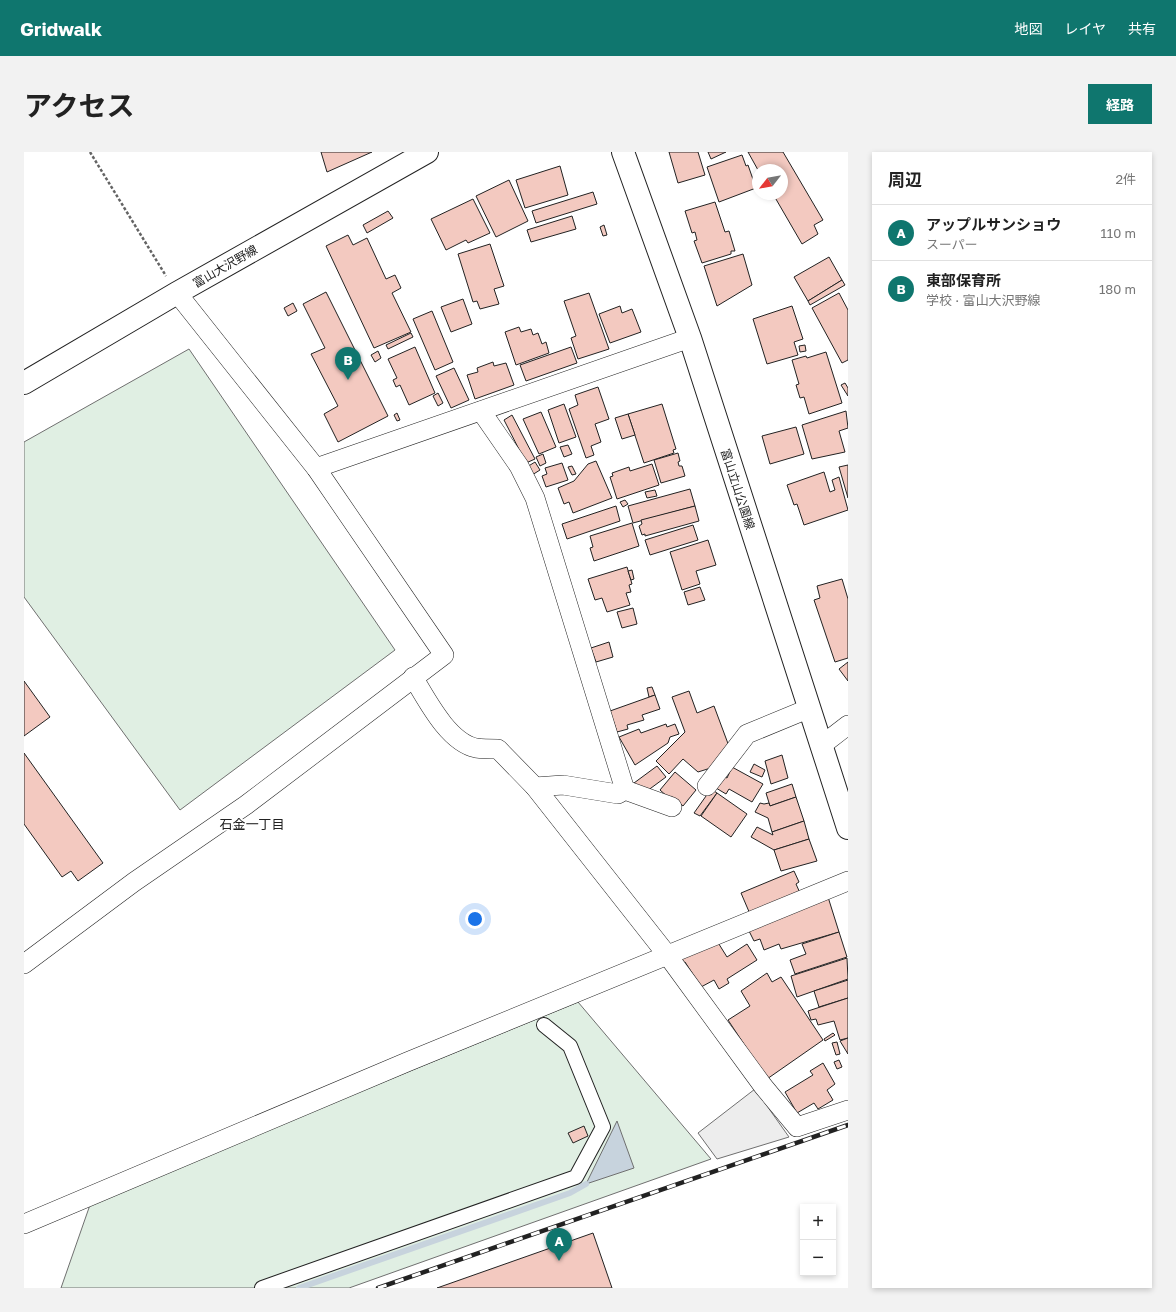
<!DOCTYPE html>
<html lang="ja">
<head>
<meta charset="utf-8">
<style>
  body { margin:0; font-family:"Golos Text","Noto Sans JP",sans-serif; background:#f2f2f2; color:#222 }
  .controls { position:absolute; right:12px; bottom:12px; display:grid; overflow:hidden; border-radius:0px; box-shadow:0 2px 6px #0003 }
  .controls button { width:36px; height:36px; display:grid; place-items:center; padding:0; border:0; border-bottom:1px solid #e0e0e0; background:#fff; color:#222; font:20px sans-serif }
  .compass { position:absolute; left:728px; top:12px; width:36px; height:36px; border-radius:50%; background:#fff; box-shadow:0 2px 6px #0003; rotate:239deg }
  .you { position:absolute; left:451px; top:767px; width:14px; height:14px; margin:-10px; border:3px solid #fff; border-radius:50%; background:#1a73e8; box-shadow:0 0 0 6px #1a73e833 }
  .badge { display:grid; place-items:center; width:26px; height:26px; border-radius:50%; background:#0f766e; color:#fff; font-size:13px; font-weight:700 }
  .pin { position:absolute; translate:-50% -33px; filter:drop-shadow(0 1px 2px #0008) }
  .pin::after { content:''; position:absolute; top:21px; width:14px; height:12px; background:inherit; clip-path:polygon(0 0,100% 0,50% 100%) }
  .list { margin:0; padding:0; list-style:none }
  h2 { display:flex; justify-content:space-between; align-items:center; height:52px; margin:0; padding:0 16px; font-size:17px }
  h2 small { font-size:13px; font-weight:400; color:#767676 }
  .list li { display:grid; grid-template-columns:26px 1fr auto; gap:12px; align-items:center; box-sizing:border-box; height:56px; padding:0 16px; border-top:1px solid #e0e0e0 }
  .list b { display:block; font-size:15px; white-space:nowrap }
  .list p { margin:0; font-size:13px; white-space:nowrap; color:#767676 }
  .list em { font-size:13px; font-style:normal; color:#767676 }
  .map { position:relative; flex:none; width:824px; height:1136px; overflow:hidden; border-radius:0px }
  header { display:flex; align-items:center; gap:24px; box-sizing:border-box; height:56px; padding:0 20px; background:#0f766e; color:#fff }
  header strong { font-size:19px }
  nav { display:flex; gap:22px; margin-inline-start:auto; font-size:14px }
  .intro { display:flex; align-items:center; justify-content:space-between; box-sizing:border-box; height:96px; padding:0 24px }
  h1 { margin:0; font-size:28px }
  .button { padding:10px 18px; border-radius:0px; background:#0f766e; color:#fff; font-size:14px; font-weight:700 }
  main { display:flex; gap:24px; padding:0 24px }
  aside { flex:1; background:#fff; border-radius:0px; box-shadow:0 2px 6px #0003 }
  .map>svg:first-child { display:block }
</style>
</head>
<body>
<header>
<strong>Gridwalk</strong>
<nav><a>地図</a><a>レイヤ</a><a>共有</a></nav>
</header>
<div class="intro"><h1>アクセス</h1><a class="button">経路</a></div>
<main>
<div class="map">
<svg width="824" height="1136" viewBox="0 0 824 1136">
  <rect width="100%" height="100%" fill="#fff"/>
  <g fill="#e0efe3" stroke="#6f6f6f">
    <polygon points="165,197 371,498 156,658 0,445 0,290"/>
    <polygon points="554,850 687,1007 325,1136 37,1136 67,1050"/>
  </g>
  <polygon fill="#ededed" stroke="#6f6f6f" points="731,937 765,985 693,1007 674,981"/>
  <polygon fill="#c7d3dd" stroke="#6f6f6f" points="593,969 610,1016 562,1032"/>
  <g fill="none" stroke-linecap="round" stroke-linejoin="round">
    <polyline stroke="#c7d3dd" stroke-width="6" points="275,1136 546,1041 562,1032"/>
  </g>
  <g fill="#f3c9c0" stroke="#222">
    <polygon points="297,0 348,0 303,20"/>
    <polygon points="645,0 674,0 681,23 654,31"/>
    <polygon points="684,0 702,0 687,7"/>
    <polygon points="724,0 759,0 799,68 790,73 794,82 778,92 749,42 758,42 758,18 734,18"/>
    <polygon points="718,3 722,14 724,13 732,36 695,50 683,15"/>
    <polygon points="536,14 544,43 501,56 492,28"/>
    <polygon points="485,28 504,69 472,85 452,44"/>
    <polygon points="569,40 573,52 512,71 508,59"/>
    <polygon points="449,47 466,81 444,91 442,88 422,98 407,67"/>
    <polygon points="691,50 701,80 705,79 711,99 707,99 707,102 678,111 670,89 673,88 671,80 668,81 661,59"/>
    <polygon points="364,59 369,66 343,81 339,73"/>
    <polygon points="548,64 552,77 507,90 503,78"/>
    <polygon points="580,73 583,83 579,84 576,75"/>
    <polygon points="324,83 329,93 343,86 362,127 371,123 377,136 368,141 387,180 350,196 302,94"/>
    <polygon points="466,92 480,134 470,137 475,152 456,157 453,149 449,150 434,102"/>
    <polygon points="719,102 728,133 693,154 680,114"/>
    <polygon points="805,105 818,128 784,149 770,125"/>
    <polygon points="818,128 821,133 786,153 784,149"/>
    <polygon points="302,140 364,264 314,290 300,262 314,254 287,202 301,196 279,152"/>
    <polygon points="565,141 585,197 554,207 547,186 552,184 540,149"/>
    <polygon points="815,141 824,158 824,208 818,211 788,156"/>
    <polygon points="439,147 448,172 427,180 417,155"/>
    <polygon points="269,151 273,159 264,164 260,156"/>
    <polygon points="596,154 598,161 608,157 617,180 586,191 575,162"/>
    <polygon points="768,154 779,187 770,190 774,203 743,212 729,167"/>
    <polygon points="408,159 429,210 411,218 389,167"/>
    <polygon points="495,175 497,180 507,177 509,183 514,181 518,192 522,190 525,201 492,213 481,180"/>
    <polygon points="387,181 389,185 364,197 362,193"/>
    <polygon points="781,193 782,199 776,200 775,194"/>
    <polygon points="391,195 411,241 385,253 376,233 372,235 369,228 373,226 364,207"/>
    <polygon points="547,195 553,211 502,229 496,213"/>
    <polygon points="354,199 357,206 351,210 347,203"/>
    <polygon points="802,200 818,251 785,262 780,245 776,246 772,233 775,232 768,208 782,204 783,206"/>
    <polygon points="469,210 470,214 482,211 490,233 451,247 443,223 454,220 453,216"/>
    <polygon points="430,216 445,248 427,256 412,224"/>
    <polygon points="821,231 824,236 824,244 817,233"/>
    <polygon points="574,235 585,267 571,272 577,290 567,294 570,303 562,306 545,257 554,253 551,243"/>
    <polygon points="414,241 419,251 414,254 409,244"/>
    <polygon points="540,252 552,285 535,291 524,258"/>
    <polygon points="638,252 652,297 649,298 650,301 620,311 604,262"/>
    <polygon points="822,259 824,276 815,279 821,300 788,307 778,273"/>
    <polygon points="517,260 532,295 515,302 499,267"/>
    <polygon points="373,261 376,268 373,269 370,263"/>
    <polygon points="604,262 611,283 598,287 591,266"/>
    <polygon points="488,263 511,307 502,311 480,268"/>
    <polygon points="772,275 780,302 746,312 738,284"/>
    <polygon points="544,293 548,302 540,305 536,295"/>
    <polygon points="654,301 656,309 654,310 655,314 658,314 661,324 637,331 630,308"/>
    <polygon points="519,302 522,311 516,314 512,305"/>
    <polygon points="572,309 588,346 549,361 545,350 540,352 534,336 550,329 564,312"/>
    <polygon points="511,310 516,318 508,323 503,315"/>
    <polygon points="538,311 544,328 522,335 518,324 523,322 521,316"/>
    <polygon points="628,312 635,333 593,347 586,325 589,324 588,321 605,315 606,319"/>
    <polygon points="824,313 824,346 815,315"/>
    <polygon points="548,314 552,322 548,323 544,315"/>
    <polygon points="800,320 806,340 811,338 808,328 815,325 824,358 780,373 773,352 770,353 763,333"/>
    <polygon points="666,337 671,354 609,371 604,354"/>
    <polygon points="631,338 633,344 623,346 621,340"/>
    <polygon points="601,348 604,352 599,355 596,350"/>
    <polygon points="592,354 596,369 543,387 538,372"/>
    <polygon points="671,354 675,369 621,384 621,382 618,383 615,374 618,372 617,368"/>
    <polygon points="608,371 615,394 570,409 566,396 569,395 566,384"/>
    <polygon points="669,373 674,388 626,403 621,388"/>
    <polygon points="684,388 692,413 672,419 676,432 658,438 646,400"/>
    <polygon points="603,415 608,432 605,433 607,440 602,441 606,453 583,460 578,446 571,448 564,427"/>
    <polygon points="608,418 610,427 607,428 604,419"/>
    <polygon points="818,427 824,447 824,506 811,510 790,448 796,446 793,434"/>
    <polygon points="676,435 681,448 664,453 660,440"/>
    <polygon points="609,456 613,472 598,476 593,460"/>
    <polygon points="585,490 589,505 572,510 567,496"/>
    <polygon points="824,510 824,529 815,517"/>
    <polygon points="0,529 26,565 0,584"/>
    <polygon points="628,535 631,543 625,545 623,536"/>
    <polygon points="665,539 673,561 690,554 706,597 693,614 674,620 659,607 645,622 632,609 661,580 648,545"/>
    <polygon points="631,543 636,557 618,563 620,568 603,573 604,577 593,580 586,559"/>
    <polygon points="642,572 643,575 651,572 655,582 646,585 644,591 611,613 595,585 615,577 617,581"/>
    <polygon points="0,601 79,711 54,729 47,719 38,725 0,672"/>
    <polygon points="758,603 764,626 747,632 741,609"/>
    <polygon points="730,612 741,618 738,625 726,620"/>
    <polygon points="633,614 642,625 623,639 616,639 610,631"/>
    <polygon points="708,615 739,632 728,650 705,637 702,642 692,636 699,624 703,626"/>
    <polygon points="651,620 672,638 659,654 647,644 645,646 636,638"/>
    <polygon points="768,632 772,645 746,654 742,641"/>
    <polygon points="687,637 693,641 676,664 670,661"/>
    <polygon points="693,641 723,662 707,685 677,664"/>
    <polygon points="772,645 780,669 748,680 744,666 731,660 736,651 740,652 745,651 746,654"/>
    <polygon points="780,669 785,687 750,698 727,685 733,675 749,683 748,680"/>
    <polygon points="785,687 793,709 757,719 750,698"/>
    <polygon points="770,719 775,730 772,732 776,741 726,762 717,741"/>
    <polygon points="804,745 815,780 757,797 755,792 740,798 736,787 730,789 724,777"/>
    <polygon points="815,780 823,805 771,822 766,808 782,802 778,792"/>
    <polygon points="693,789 703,805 723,792 733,808 703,827 705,831 695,837 690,828 677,835 661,810 658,812 655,805"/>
    <polygon points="823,806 824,827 773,845 767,824"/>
    <polygon points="743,821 748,830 757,825 799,888 743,927 704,868 726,854 717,839"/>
    <polygon points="824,828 824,846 795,855 790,839"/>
    <polygon points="824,846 824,886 816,888 810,869 794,873 792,867 787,868 784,859"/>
    <polygon points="809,881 811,883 801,889 800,887"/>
    <polygon points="824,886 824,902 816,889"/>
    <polygon points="813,890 816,902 812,903 808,891"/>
    <polygon points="815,908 818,915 813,917 810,910"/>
    <polygon points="799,911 811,932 803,938 809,948 794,957 790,951 773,961 761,940 789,923 786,919"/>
    <polygon points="560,974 564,984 549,991 544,981"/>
    <polygon points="569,1081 588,1136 413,1136"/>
  </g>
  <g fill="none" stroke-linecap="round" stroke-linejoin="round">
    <g stroke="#222" stroke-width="16">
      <polyline id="pedestrian" points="238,1136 552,1025 579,975 546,894 520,873"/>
    </g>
    <g stroke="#222" stroke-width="20">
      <g id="minor">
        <polyline points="457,259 495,314 511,346 601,638"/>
        <polyline points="292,316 666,186"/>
        <path d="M389,525C403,548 424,590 452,596C459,597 467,597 474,597L511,635L644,804L739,934L773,975L824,958"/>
        <polyline points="798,593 824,573"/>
        <polyline points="683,634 723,582 786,556"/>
        <polyline points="511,635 539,633 594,642 601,638 648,655"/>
        <polyline points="0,812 110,730 222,653 420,503 292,316 153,141"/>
        <polyline points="0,1072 383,910 824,729"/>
      </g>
    </g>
    <g stroke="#222" stroke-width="24">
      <g id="primary">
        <polyline points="599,0 666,186 824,676"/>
        <polyline points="0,231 153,141 403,0"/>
      </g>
    </g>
    <polyline stroke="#646464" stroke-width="2.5" stroke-dasharray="3 2" stroke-linecap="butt" points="66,0 142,124"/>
    <use href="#pedestrian" stroke="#fff" stroke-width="14"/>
    <use href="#minor" stroke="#fff" stroke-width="19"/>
    <use href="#primary" stroke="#fff" stroke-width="22"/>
    <g stroke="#222" stroke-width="4.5">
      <polyline id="rail" points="354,1136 824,973"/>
    </g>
    <use href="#rail" stroke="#fff" stroke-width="3" stroke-dasharray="9" stroke-linecap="butt"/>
  </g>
  <g text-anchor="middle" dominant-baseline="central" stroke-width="3" stroke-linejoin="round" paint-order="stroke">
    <g font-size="12" fill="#222" stroke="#fff">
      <text transform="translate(201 114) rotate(-30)">富山大沢野線</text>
      <text transform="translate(714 337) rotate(72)">富山立山公園線</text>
    </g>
    <g font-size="13" fill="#222" stroke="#fff">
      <text x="228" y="672">石金一丁目</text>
    </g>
  </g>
</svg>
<div class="controls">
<button>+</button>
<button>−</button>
</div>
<svg class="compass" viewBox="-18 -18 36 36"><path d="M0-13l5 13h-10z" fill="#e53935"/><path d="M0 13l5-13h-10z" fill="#767676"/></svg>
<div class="you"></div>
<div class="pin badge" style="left:535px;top:1109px">A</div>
<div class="pin badge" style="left:324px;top:228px">B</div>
</div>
<aside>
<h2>周辺<small>2件</small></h2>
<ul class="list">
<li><span class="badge">A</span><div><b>アップルサンショウ</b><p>スーパー</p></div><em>110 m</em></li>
<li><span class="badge">B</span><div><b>東部保育所</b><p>学校 · 富山大沢野線</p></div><em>180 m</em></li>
</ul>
</aside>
</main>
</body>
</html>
